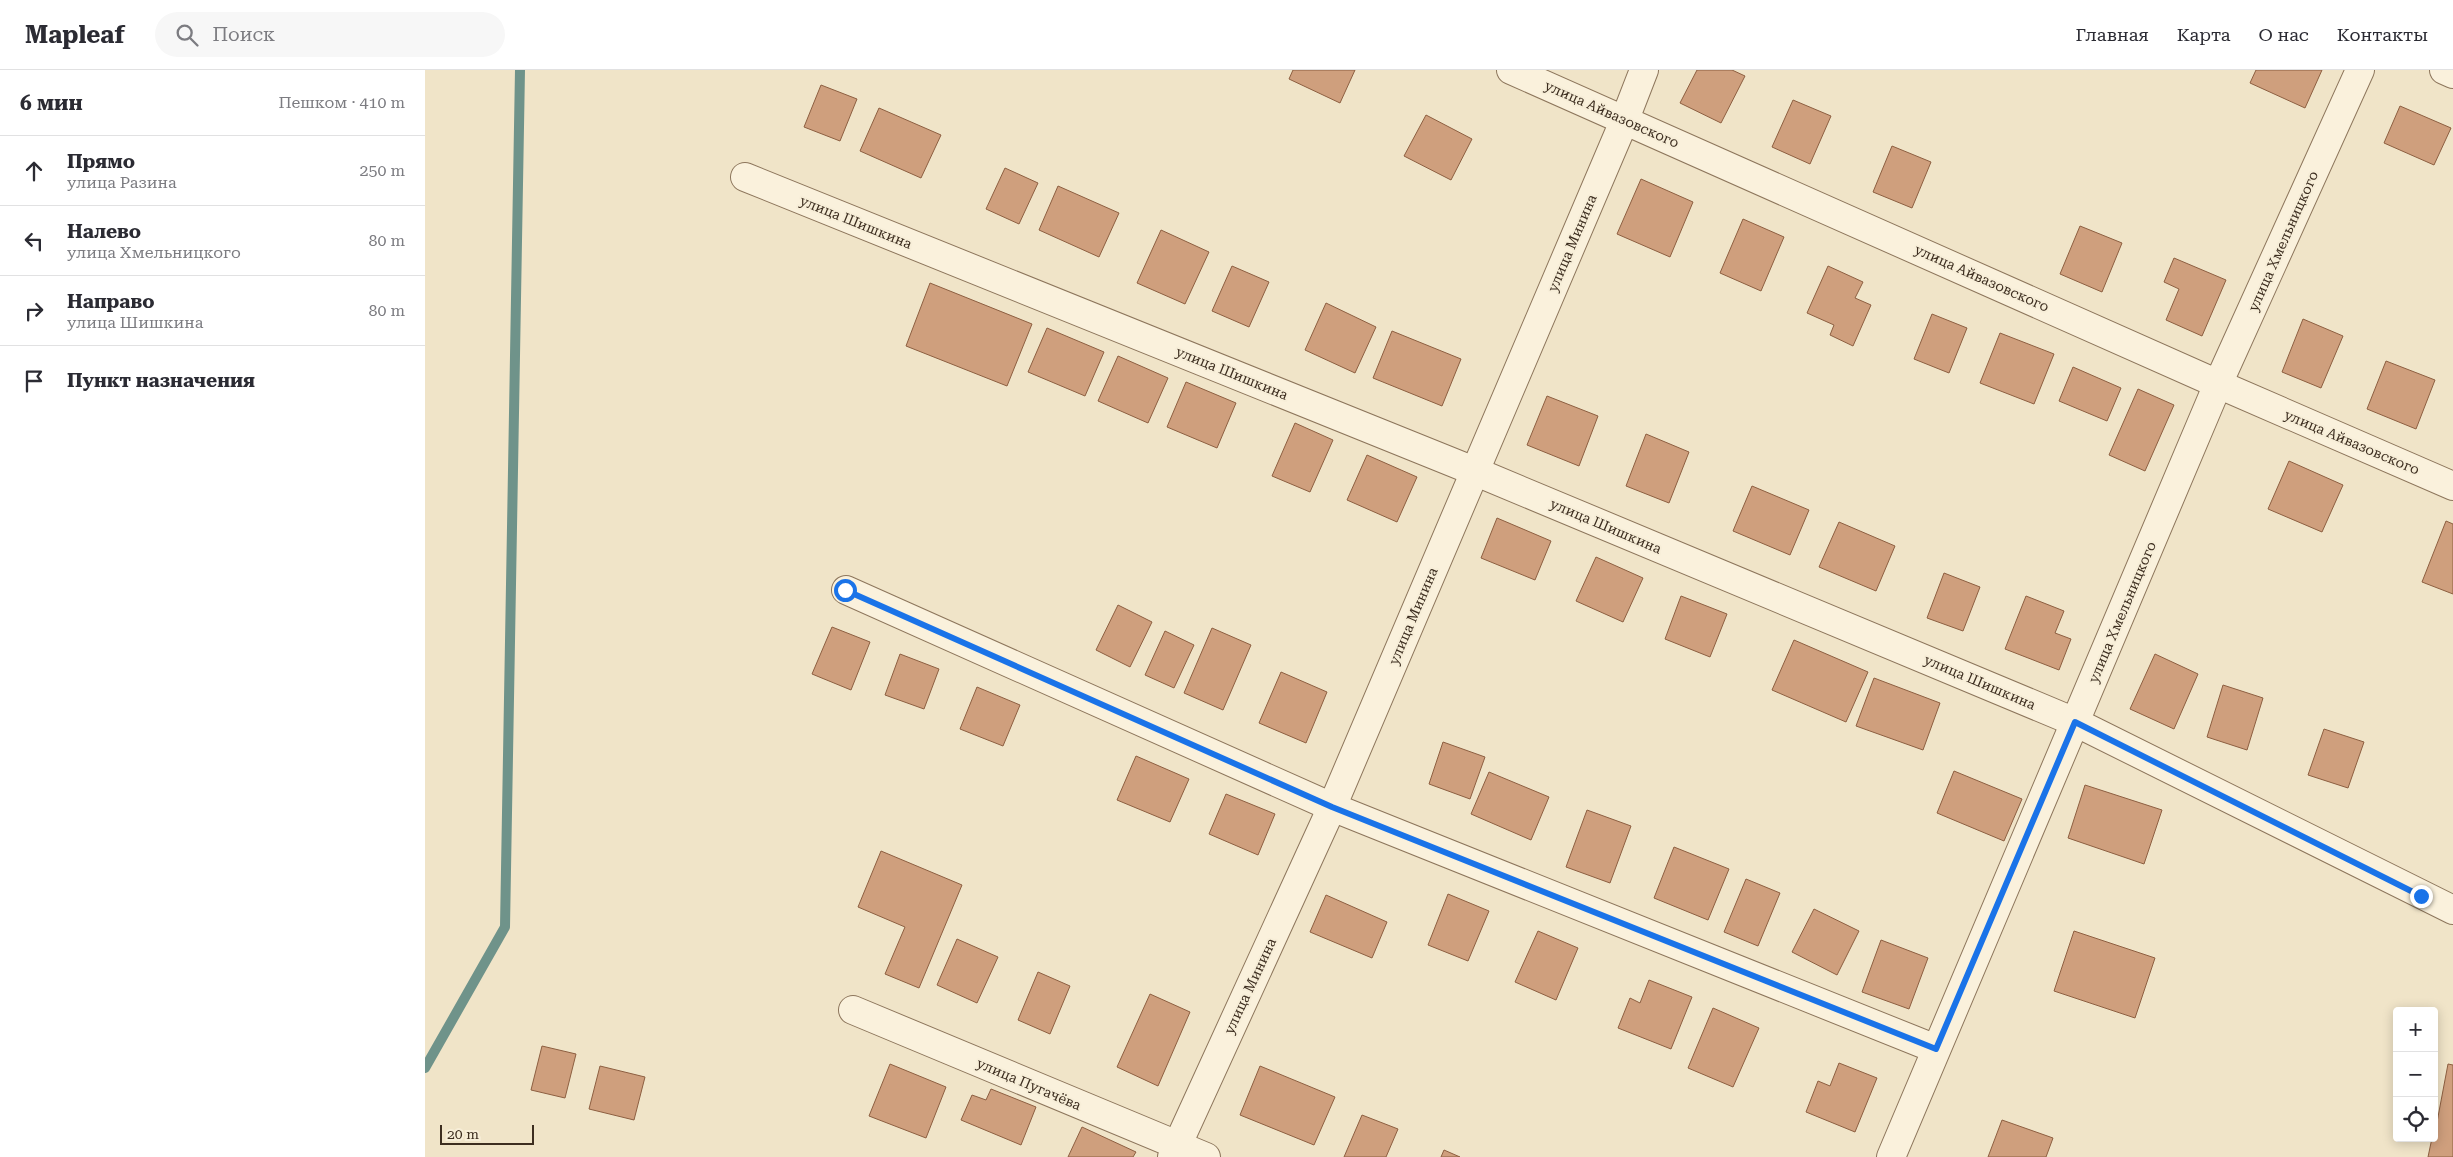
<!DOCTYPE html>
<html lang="ru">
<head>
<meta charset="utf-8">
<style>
  body { margin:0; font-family:"Roboto Serif",serif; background:#f7f7f7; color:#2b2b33 }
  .controls { position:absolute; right:15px; bottom:15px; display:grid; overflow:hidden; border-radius:5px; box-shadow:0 2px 12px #0003 }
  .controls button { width:45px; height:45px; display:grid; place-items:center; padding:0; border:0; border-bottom:1px solid #e1e1e2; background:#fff; color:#2b2b33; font:25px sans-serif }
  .scale { position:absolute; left:15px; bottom:12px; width:94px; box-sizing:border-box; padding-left:5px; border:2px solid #3d2e20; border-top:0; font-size:14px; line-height:18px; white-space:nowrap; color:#3d2e20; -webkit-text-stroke:4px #f7eed8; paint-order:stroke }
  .stop { position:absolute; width:15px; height:15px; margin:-11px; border:4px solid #1a73e8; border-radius:50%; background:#fff }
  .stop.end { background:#1a73e8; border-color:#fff; box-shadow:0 1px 5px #0008 }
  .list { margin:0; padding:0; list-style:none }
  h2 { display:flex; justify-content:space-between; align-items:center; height:65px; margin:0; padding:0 20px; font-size:21px }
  h2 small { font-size:16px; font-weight:400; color:#7c7c81 }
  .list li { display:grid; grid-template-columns:32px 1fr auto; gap:15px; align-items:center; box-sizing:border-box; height:70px; padding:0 20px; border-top:1px solid #e1e1e2 }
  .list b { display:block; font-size:19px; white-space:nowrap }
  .list p { margin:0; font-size:16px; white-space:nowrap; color:#7c7c81 }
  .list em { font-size:16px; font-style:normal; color:#7c7c81 }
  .icon { flex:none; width:28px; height:28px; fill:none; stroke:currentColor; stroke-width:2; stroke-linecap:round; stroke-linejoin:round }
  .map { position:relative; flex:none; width:2028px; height:1087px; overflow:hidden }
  header { display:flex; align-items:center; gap:30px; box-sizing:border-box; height:70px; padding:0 25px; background:#fff; border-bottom:1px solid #e1e1e2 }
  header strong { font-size:24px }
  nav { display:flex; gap:28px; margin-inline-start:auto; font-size:18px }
  .search { width:350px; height:45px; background:#f7f7f7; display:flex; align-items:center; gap:12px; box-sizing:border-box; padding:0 18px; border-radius:28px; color:#7c7c81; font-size:19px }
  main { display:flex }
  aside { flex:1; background:#fff }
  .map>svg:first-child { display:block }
</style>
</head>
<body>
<header>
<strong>Mapleaf</strong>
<div class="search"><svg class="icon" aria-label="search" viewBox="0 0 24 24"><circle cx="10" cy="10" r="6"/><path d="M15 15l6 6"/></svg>Поиск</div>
<nav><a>Главная</a><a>Карта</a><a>О нас</a><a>Контакты</a></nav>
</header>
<main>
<aside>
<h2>6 мин<small>Пешком · 410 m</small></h2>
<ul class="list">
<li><svg class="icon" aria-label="ahead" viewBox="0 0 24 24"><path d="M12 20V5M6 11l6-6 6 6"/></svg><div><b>Прямо</b><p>улица Разина</p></div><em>250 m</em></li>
<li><svg class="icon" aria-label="left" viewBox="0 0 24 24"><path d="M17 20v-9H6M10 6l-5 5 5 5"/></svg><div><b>Налево</b><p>улица Хмельницкого</p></div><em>80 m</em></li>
<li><svg class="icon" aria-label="right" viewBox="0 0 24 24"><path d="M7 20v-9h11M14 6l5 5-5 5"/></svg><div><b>Направо</b><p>улица Шишкина</p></div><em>80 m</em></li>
<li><svg class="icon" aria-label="arrive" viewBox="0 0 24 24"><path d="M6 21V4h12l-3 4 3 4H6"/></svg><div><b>Пункт назначения</b></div></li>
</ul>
</aside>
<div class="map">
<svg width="2028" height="1087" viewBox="0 0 2028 1087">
  <rect width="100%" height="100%" fill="#f0e4c8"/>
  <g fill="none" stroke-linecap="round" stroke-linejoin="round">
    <polyline stroke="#6f938a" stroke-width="10" points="0,998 80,857 95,0"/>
  </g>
  <g fill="#cf9f7d" stroke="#8d5f41">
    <polygon points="868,0 930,0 915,33 864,9"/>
    <polygon points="1272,0 1307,0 1320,6 1296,53 1255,33"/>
    <polygon points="1831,0 1897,0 1880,38 1825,13"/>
    <polygon points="396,15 432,29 415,71 379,57"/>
    <polygon points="1368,30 1406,46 1385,94 1347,77"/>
    <polygon points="1975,36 2026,58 2009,95 1959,73"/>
    <polygon points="454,38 516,65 496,108 435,81"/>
    <polygon points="1001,45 1047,69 1026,110 979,86"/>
    <polygon points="1467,76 1506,92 1487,138 1448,122"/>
    <polygon points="580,98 613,113 594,154 561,139"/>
    <polygon points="1216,109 1268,132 1245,187 1192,164"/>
    <polygon points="633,116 694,143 674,187 614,160"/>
    <polygon points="1318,149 1359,167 1336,221 1295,203"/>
    <polygon points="1655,156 1697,173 1677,222 1635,204"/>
    <polygon points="736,160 784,182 760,234 712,213"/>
    <polygon points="1749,188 1801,210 1777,266 1741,250 1754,219 1739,212"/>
    <polygon points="807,196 844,212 824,257 787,241"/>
    <polygon points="1403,196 1438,212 1430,228 1446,235 1428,276 1405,265 1409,255 1382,243"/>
    <polygon points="505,213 607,254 582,316 481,276"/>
    <polygon points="901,233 951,257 930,303 880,280"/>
    <polygon points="1507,244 1542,258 1524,303 1489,289"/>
    <polygon points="1878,249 1918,266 1896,318 1857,302"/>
    <polygon points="622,258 679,282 660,326 603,302"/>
    <polygon points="967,261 1036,289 1017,336 948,308"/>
    <polygon points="1575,263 1629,284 1609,334 1555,313"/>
    <polygon points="693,286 743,308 723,353 673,331"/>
    <polygon points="1961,291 2010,310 1991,359 1942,339"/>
    <polygon points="1648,297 1696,318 1682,351 1634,331"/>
    <polygon points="761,312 811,333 792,378 742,357"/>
    <polygon points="1713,319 1749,335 1720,401 1684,385"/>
    <polygon points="1122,326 1173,346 1154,396 1102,375"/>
    <polygon points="870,353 908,370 885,422 847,406"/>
    <polygon points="1221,364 1264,382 1244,433 1201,416"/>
    <polygon points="942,385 992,407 972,452 922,430"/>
    <polygon points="1864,391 1918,415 1897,462 1843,439"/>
    <polygon points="1327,416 1384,440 1365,485 1308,461"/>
    <polygon points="1072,448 1126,471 1110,510 1056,488"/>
    <polygon points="2021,451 2028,454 2028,524 1997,512"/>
    <polygon points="1414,452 1470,476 1451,521 1394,497"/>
    <polygon points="1171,487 1218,508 1198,552 1151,531"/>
    <polygon points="1519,503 1555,517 1538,561 1502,548"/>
    <polygon points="1256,526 1302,544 1285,587 1240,569"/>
    <polygon points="1601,526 1639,541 1630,563 1646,569 1634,600 1580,579"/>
    <polygon points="693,535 727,552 705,597 671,580"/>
    <polygon points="407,557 445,572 426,620 387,604"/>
    <polygon points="787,558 826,575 798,640 759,623"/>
    <polygon points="740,561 769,575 749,618 720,605"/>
    <polygon points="1369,570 1443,602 1421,652 1347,620"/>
    <polygon points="475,584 514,599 499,639 460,625"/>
    <polygon points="1730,584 1773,604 1749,659 1705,639"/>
    <polygon points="856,602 902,622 881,673 834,653"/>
    <polygon points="1449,608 1515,633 1498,680 1431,656"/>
    <polygon points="1798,615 1838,628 1822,680 1782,667"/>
    <polygon points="552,617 595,635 578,676 535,659"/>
    <polygon points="1899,659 1939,672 1923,718 1883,705"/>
    <polygon points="1018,672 1060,687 1045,729 1004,714"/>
    <polygon points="711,686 764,709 745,752 692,730"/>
    <polygon points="1529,701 1597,729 1579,771 1512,743"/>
    <polygon points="1064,702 1124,727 1106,770 1046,744"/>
    <polygon points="1660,715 1737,740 1719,794 1643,768"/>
    <polygon points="801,724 850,744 833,785 784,764"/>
    <polygon points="1162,740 1206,756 1185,813 1141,797"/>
    <polygon points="1249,777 1304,799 1283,850 1229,828"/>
    <polygon points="456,781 537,815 494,918 460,904 480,857 433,837"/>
    <polygon points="1321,809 1355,823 1333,876 1299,862"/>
    <polygon points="1023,824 1064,841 1043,891 1003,875"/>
    <polygon points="901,825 962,852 947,888 885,862"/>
    <polygon points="1389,839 1434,861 1412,905 1367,882"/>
    <polygon points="1113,861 1153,878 1131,930 1090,912"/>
    <polygon points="1649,861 1730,888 1710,948 1629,921"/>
    <polygon points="532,869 573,887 552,933 512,915"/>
    <polygon points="1456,870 1503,888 1484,939 1437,922"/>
    <polygon points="613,902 645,916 625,964 593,950"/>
    <polygon points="1224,910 1267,927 1246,979 1193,958 1205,928 1215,933"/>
    <polygon points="725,924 765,942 733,1016 692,997"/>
    <polygon points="1288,938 1334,958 1308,1017 1263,998"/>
    <polygon points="117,976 151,984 140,1028 106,1020"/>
    <polygon points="1414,993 1452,1008 1430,1062 1381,1042 1393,1011 1405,1016"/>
    <polygon points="465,994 521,1017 501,1068 444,1046"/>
    <polygon points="2023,994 2028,995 2028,1087 2003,1087 2007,1068 2009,1068"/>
    <polygon points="175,996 220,1007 209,1050 164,1039"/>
    <polygon points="835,996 910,1027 889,1075 815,1045"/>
    <polygon points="566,1019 611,1037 596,1075 536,1050 547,1025 561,1030"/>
    <polygon points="937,1045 973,1059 961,1087 919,1087"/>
    <polygon points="1577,1050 1628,1068 1621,1087 1563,1087"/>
    <polygon points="657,1057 711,1082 708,1087 643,1087"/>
    <polygon points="1019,1080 1035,1087 1016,1087"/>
  </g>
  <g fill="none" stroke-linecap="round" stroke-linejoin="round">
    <g stroke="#8d765c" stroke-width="30">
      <g id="minor">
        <polyline points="1086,0 1793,314 2028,416"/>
        <polyline points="2019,0 2028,4"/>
        <polyline points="320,107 1049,401 1650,652 2028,840"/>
        <polyline points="421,520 907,737 1511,979"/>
        <polyline points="428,940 781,1087"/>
        <polyline points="747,1087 907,737 1200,49 1219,0"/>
        <polyline points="1466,1087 1793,314 1935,0"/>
      </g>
    </g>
    <use href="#minor" stroke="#faf1dc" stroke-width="28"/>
  </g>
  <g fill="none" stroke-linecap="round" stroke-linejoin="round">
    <polyline stroke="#1a73e8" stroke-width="6" points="420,520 907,737 1511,979 1650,652 1996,826"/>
  </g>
  <g text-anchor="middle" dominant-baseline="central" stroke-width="4" stroke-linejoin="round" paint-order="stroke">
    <g font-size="14" fill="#3d2e20" stroke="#f7eed8">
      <text transform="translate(1187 44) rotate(24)">улица Айвазовского</text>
      <text transform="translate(431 152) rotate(22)">улица Шишкина</text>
      <text transform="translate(1858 171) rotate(-66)">улица Хмельницкого</text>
      <text transform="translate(1147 173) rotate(-67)">улица Минина</text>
      <text transform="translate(1557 208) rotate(24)">улица Айвазовского</text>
      <text transform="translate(807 303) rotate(22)">улица Шишкина</text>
      <text transform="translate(1927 372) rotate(23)">улица Айвазовского</text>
      <text transform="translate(1181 456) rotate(23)">улица Шишкина</text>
      <text transform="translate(1697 542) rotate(-67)">улица Хмельницкого</text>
      <text transform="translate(988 546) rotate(-67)">улица Минина</text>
      <text transform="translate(1555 612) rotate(23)">улица Шишкина</text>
      <text transform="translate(825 916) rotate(-65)">улица Минина</text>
      <text transform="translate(604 1014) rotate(23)">улица Пугачёва</text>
    </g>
  </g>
</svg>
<div class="controls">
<button>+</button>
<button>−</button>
<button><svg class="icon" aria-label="locate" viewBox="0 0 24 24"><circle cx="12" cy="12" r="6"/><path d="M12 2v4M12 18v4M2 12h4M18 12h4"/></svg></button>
</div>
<div class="scale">20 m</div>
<div class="stop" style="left:420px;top:520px"></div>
<div class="stop end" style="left:1996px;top:826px"></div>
</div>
</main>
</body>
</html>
